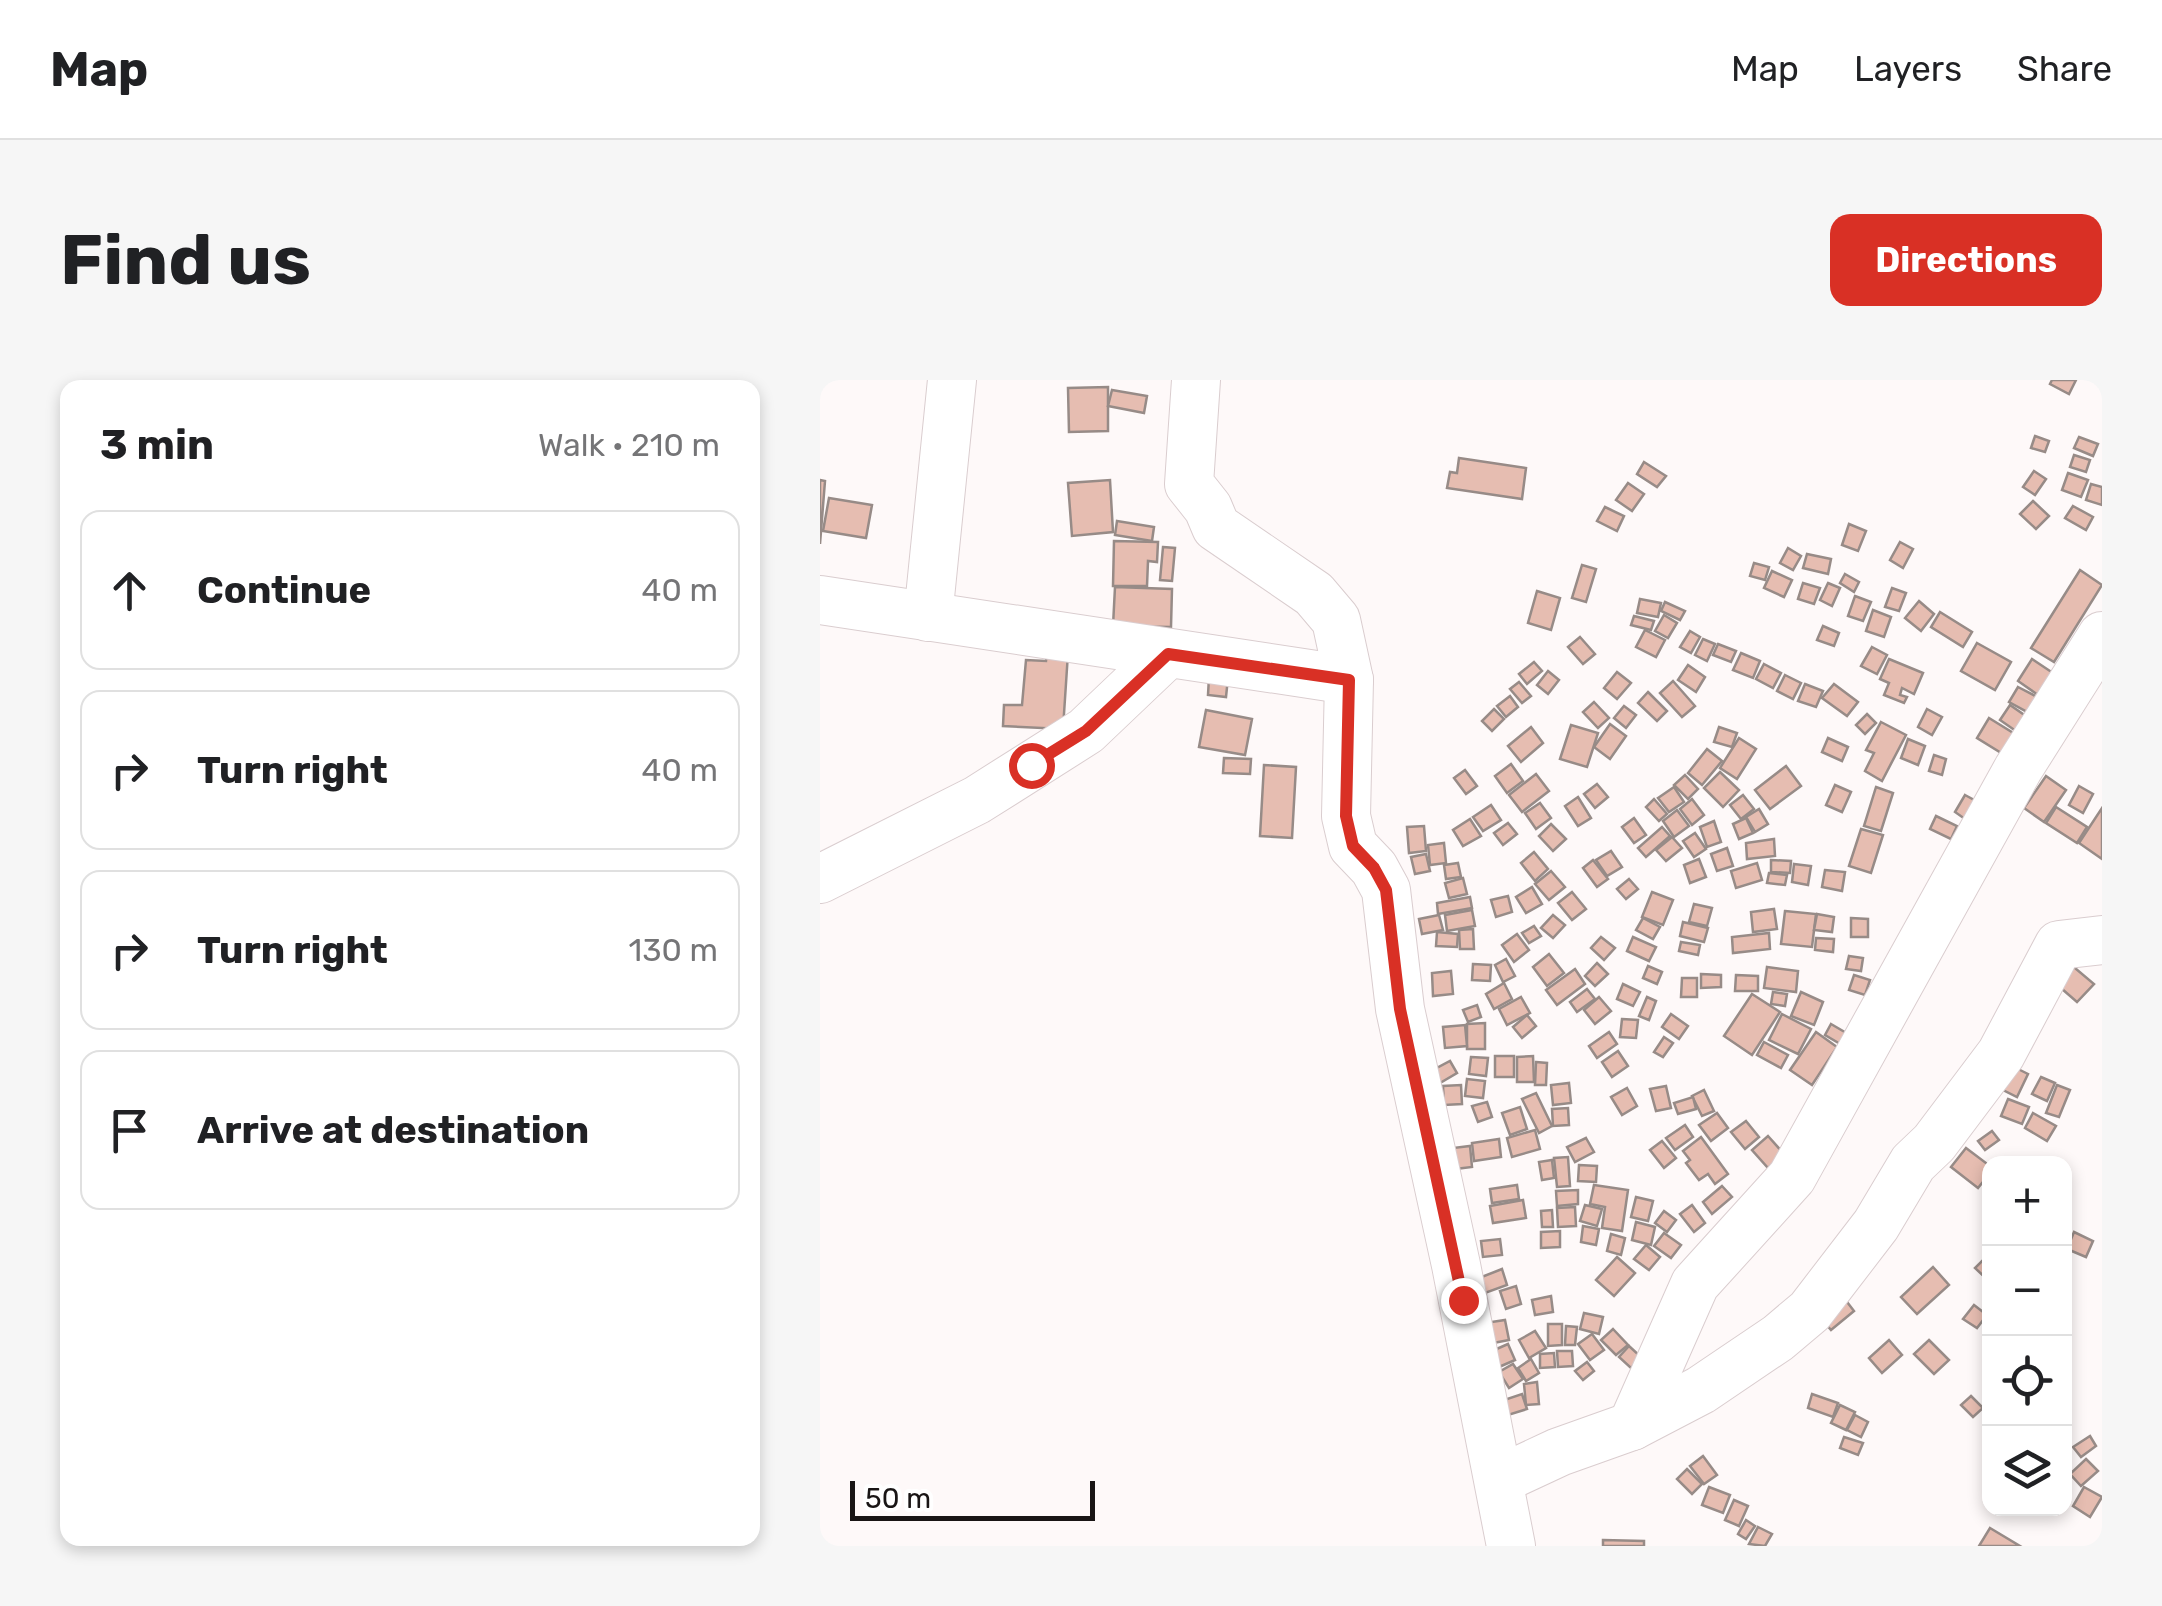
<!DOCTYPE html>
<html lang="en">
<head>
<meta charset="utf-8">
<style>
  body { margin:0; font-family:Rubik,sans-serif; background:#f6f6f6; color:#202124 }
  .controls { position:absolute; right:30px; bottom:30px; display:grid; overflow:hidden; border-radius:20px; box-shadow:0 5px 15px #0003 }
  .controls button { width:90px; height:90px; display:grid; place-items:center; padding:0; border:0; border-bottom:2px solid #e0e0e0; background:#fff; color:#202124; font:50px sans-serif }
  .scale { position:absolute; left:30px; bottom:25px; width:245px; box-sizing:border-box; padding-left:10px; border:5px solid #191515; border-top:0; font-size:28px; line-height:35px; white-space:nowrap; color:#191515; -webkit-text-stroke:8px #fff; paint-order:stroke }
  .stop { position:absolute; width:30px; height:30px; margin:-22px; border:8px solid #d93025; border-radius:50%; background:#fff }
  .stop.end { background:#d93025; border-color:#fff; box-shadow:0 2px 10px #0008 }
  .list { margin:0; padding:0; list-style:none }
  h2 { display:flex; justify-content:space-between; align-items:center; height:130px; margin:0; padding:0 40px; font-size:42px }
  h2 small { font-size:32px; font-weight:400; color:#757577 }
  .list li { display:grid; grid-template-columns:65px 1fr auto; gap:30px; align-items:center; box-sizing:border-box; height:160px; margin:0 20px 20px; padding:0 20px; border:2px solid #e0e0e0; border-radius:20px }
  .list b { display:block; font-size:38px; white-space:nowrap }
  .list em { font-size:32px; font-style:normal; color:#757577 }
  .icon { flex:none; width:55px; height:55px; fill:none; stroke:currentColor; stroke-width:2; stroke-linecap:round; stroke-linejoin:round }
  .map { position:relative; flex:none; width:1282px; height:1166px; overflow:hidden; border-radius:20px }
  header { display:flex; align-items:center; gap:60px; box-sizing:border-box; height:140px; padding:0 50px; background:#fff; border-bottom:2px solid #e0e0e0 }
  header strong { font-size:48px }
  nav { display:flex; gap:55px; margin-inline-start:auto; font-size:35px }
  .intro { display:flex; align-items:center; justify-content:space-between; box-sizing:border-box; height:240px; padding:0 60px }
  h1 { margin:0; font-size:70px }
  .button { padding:25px 45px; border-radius:20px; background:#d93025; color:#fff; font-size:35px; font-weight:700 }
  main { display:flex; gap:60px; padding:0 60px }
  aside { flex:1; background:#fff; border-radius:20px; box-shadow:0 5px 15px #0003 }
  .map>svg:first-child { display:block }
</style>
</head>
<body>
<header>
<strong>Map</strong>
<nav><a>Map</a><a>Layers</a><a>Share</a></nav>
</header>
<div class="intro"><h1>Find us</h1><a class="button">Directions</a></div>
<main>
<aside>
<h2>3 min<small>Walk · 210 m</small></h2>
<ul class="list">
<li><svg class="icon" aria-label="ahead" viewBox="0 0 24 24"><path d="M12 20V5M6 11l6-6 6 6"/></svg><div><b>Continue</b></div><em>40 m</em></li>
<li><svg class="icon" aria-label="right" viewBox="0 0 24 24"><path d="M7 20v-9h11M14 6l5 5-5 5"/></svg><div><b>Turn right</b></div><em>40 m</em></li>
<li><svg class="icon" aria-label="right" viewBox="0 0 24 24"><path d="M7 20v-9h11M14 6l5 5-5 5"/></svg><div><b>Turn right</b></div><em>130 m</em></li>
<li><svg class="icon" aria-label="arrive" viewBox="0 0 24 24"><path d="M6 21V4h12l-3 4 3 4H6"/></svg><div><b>Arrive at destination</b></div></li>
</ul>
</aside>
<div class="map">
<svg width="1282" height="1166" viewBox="0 0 1282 1166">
  <rect width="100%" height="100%" fill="#fef9f9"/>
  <g fill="#e6bdb1" stroke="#978b87" stroke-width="2.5">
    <polygon points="1232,0 1256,0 1249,14 1230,4"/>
    <polygon points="288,7 288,51 249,52 248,8"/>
    <polygon points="292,10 327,16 324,33 288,26"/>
    <polygon points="1215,56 1229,61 1225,72 1211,68"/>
    <polygon points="1259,57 1278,64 1273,76 1254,68"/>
    <polygon points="1254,75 1270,80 1266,92 1250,87"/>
    <polygon points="639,78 706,88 702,119 627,108 630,92 637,93"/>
    <polygon points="824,82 846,96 837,107 817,94"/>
    <polygon points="1214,91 1226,99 1215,115 1203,107"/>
    <polygon points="1248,93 1268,100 1261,117 1242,110"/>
    <polygon points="0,100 5,101 0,164"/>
    <polygon points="290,100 293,152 252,156 248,103"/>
    <polygon points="808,103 824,114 812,131 796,120"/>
    <polygon points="1271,104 1282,107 1282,125 1266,120"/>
    <polygon points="9,118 52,125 46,158 3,151"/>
    <polygon points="1213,121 1229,136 1216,149 1200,134"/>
    <polygon points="1253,126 1273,137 1266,150 1245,138"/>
    <polygon points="785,127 804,136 797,151 777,141"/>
    <polygon points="297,141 334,147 332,161 295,155"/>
    <polygon points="1029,144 1046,151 1038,171 1022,165"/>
    <polygon points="294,161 338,162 337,182 328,181 327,206 293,206"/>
    <polygon points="1080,162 1093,169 1083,188 1070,180"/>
    <polygon points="343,167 355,168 352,201 340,200"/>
    <polygon points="968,168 981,176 973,190 960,183"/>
    <polygon points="987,174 1011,179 1008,194 983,188"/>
    <polygon points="934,183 949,187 945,200 930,196"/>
    <polygon points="762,185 776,189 766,222 752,218"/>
    <polygon points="1260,190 1282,205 1234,282 1211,268"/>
    <polygon points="952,191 972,200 964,217 944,208"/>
    <polygon points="1025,194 1039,202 1034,212 1020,203"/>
    <polygon points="983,203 1000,208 994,224 978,219"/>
    <polygon points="1008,203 1020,208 1012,226 1000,220"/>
    <polygon points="295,207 352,209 351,247 293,246"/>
    <polygon points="1072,208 1086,213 1079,231 1065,227"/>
    <polygon points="717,211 740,218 731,250 708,243"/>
    <polygon points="1035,216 1051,222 1043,241 1028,236"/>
    <polygon points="820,219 841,223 838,237 817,233"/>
    <polygon points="1099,221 1114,234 1101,251 1085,238"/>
    <polygon points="845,222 865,231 860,240 841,231"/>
    <polygon points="1053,230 1071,237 1064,257 1046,251"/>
    <polygon points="1120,232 1152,252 1143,267 1111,247"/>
    <polygon points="844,235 857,243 848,258 835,251"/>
    <polygon points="814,236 834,241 831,250 811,245"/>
    <polygon points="1003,246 1019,253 1014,266 997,260"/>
    <polygon points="825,250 845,260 836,277 816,267"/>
    <polygon points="870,251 880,257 871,273 860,267"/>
    <polygon points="760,257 775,274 763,284 748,267"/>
    <polygon points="883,259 895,264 887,281 875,275"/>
    <polygon points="1157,263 1191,282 1175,310 1141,291"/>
    <polygon points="898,264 916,271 911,282 893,275"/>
    <polygon points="1052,267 1067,275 1057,294 1041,286"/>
    <polygon points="227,271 248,273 243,349 183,346 184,325 202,325 206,280 226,281"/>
    <polygon points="921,273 940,281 933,298 913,290"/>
    <polygon points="1069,279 1103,293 1094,314 1082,308 1080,315 1087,317 1084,323 1064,315 1069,303 1060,299"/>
    <polygon points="1212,279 1236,295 1221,317 1198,301"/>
    <polygon points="714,282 722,291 707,304 699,294"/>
    <polygon points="944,284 961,293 953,308 936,299"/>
    <polygon points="868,285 885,297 876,312 858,300"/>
    <polygon points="728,291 739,300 728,314 717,305"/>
    <polygon points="797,292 811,303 797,319 784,308"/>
    <polygon points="965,295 981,303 973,319 957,311"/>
    <polygon points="389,297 408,298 406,317 388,315"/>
    <polygon points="853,301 875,326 862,337 840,313"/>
    <polygon points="699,302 711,316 702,323 690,309"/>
    <polygon points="985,304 1003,311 996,327 978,321"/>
    <polygon points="1014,304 1038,322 1027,336 1002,318"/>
    <polygon points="1198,307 1227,322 1218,338 1189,322"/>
    <polygon points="828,312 847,331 837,341 818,323"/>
    <polygon points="690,316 698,327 686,337 677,326"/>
    <polygon points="774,322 789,338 778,348 763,332"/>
    <polygon points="1190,325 1216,343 1206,358 1180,340"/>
    <polygon points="804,326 816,335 806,348 794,338"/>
    <polygon points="674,329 684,339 672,351 662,341"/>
    <polygon points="1107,329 1122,337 1112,355 1098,347"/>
    <polygon points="386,330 432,339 425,375 379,367"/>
    <polygon points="1047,334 1056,343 1045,354 1036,345"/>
    <polygon points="1169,338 1203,359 1191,379 1157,358"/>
    <polygon points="1061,342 1086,355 1062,401 1045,391 1054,373 1046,370"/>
    <polygon points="790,344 806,356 790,379 774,367"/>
    <polygon points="751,345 778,353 767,387 740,379"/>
    <polygon points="711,347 723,363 701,382 688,366"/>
    <polygon points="899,347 917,353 912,367 894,362"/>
    <polygon points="919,358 936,369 917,399 900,388"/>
    <polygon points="1008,358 1028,367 1022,381 1002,372"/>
    <polygon points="1088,359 1105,366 1098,385 1081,378"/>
    <polygon points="887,369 902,381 882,405 868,393"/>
    <polygon points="1114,375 1126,379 1122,395 1109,391"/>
    <polygon points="404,378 431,379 430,394 403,393"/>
    <polygon points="691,384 703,401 687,413 675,396"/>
    <polygon points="444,385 476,387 472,458 440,456"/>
    <polygon points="966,386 981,406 950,429 935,410"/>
    <polygon points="645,390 657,406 646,414 634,398"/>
    <polygon points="900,392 919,410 903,427 884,408"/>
    <polygon points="716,394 729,411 702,432 689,415"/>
    <polygon points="865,395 878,409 868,419 854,405"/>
    <polygon points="1226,396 1246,410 1224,442 1204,428"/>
    <polygon points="777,404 788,417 775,428 764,414"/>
    <polygon points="1015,405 1031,412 1022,432 1006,425"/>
    <polygon points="1259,406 1273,414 1263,433 1249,425"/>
    <polygon points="854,407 864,422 849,432 838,418"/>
    <polygon points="1056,407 1073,413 1061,451 1044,446"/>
    <polygon points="923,415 934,429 921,439 910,425"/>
    <polygon points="1145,415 1156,421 1145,439 1135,432"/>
    <polygon points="758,417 771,438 758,446 745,426"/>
    <polygon points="834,419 847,434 839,441 826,427"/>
    <polygon points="872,419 884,435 872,445 860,429"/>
    <polygon points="720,423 731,438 716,449 705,433"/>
    <polygon points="671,425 681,440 663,451 653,437"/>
    <polygon points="1236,427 1267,447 1257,463 1226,443"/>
    <polygon points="1282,428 1282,479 1259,463"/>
    <polygon points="939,429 948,444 935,452 926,437"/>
    <polygon points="857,430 869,446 854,457 843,441"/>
    <polygon points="1116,436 1137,446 1131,459 1110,449"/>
    <polygon points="814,438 826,455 814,463 802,447"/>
    <polygon points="926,438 933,453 919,459 913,444"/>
    <polygon points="650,439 661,456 643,466 633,450"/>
    <polygon points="894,441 901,462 887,467 880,447"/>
    <polygon points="688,443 697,454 683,465 674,453"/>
    <polygon points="731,444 746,459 733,471 719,456"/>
    <polygon points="604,446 606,471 589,473 587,447"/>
    <polygon points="842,447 850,456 826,477 818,468"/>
    <polygon points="1041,449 1063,455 1051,493 1029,486"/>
    <polygon points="875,453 886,469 874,477 863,461"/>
    <polygon points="852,457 862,468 846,481 836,470"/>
    <polygon points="954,459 955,476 927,479 926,463"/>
    <polygon points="624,463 626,483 610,485 608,465"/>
    <polygon points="907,468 913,486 897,491 891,474"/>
    <polygon points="791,471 802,487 787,496 776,480"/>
    <polygon points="714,472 728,489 715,501 701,483"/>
    <polygon points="606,474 610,491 595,494 591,477"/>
    <polygon points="879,479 886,497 870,503 864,485"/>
    <polygon points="773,480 788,499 777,507 763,488"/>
    <polygon points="951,480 971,481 970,493 951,492"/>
    <polygon points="638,483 641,497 626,499 624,485"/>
    <polygon points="937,483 942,500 916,508 911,491"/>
    <polygon points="974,484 991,486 988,505 972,502"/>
    <polygon points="1005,490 1025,492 1022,511 1002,507"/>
    <polygon points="731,491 745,507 729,520 715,504"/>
    <polygon points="949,493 967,495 965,505 947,503"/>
    <polygon points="643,498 647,514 629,518 625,503"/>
    <polygon points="809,499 818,509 806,519 797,509"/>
    <polygon points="712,507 722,524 706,533 696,517"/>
    <polygon points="752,512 766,529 752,540 738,523"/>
    <polygon points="832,512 853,520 843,545 822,537"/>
    <polygon points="688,516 692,532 676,537 671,520"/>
    <polygon points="650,517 652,528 618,534 617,523"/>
    <polygon points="874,524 892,528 887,546 869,542"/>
    <polygon points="954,529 957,549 933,552 931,532"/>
    <polygon points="652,530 655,546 627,551 625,535"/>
    <polygon points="965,531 996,534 992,567 961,564"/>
    <polygon points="997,534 1014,537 1012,552 994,550"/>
    <polygon points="619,535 623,550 602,554 599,539"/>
    <polygon points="733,535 745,545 733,558 721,548"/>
    <polygon points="823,538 840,547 833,559 816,550"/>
    <polygon points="1031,538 1048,539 1048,557 1031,557"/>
    <polygon points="863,542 888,548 884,562 860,556"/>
    <polygon points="714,546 721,556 709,563 702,553"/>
    <polygon points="653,549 654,569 640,569 639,550"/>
    <polygon points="617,552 638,554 637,567 616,566"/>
    <polygon points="949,553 950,569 913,573 912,557"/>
    <polygon points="697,554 709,570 694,582 682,565"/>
    <polygon points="781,557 795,568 784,580 771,568"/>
    <polygon points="813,557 836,567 829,581 807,571"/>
    <polygon points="996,558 1014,559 1013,572 995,570"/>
    <polygon points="861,562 880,565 878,575 859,571"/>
    <polygon points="729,574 744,593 727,606 713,587"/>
    <polygon points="1029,576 1043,578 1041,591 1026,589"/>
    <polygon points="686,579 695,596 683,602 675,585"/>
    <polygon points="777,583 788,594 775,606 765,596"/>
    <polygon points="1249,583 1274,604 1257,622 1234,602"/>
    <polygon points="653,584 671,585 670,601 652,600"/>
    <polygon points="828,586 842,592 837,604 823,598"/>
    <polygon points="947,587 978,591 976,612 944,608"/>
    <polygon points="755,589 765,604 737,625 726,610"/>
    <polygon points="631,591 633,614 613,616 612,593"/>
    <polygon points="881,594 901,595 901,607 881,608"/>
    <polygon points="916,595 938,596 938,611 915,611"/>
    <polygon points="1034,595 1050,600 1045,615 1029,610"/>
    <polygon points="862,598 877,598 877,617 861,617"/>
    <polygon points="684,603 692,619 674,629 666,614"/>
    <polygon points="803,604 820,612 813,626 797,619"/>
    <polygon points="767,609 775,619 757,632 750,622"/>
    <polygon points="953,612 967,614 965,626 951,624"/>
    <polygon points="981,612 1003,622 994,645 971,636"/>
    <polygon points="932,614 960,632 932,675 904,656"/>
    <polygon points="701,617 710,633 687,645 679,629"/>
    <polygon points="779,617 791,631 775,644 764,630"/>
    <polygon points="827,617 836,621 829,640 819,636"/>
    <polygon points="657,625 661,637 648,642 643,630"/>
    <polygon points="851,634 868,646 859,659 842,647"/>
    <polygon points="962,634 991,649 978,674 949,660"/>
    <polygon points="707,635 716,646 702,658 693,647"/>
    <polygon points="802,639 818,640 816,658 800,657"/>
    <polygon points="665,643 665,669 647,669 647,644"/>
    <polygon points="1011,644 1028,654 1022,665 1005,655"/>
    <polygon points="645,645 647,666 625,668 623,647"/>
    <polygon points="789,652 797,664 777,678 769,666"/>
    <polygon points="996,652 1017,667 992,705 970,690"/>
    <polygon points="844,657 853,663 843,677 834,672"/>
    <polygon points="944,662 968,675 961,688 937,675"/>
    <polygon points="798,671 808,686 792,697 782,682"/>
    <rect x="675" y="676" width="19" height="21"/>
    <polygon points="713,676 714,702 697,702 697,677"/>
    <polygon points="651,677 668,678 666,696 649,694"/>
    <polygon points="630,681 637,693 620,703 613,690"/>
    <polygon points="1182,681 1208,694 1197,717 1171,704"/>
    <polygon points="716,682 727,683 726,705 715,705"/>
    <polygon points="1221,697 1235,703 1227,721 1212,714"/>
    <polygon points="647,699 665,701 663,718 645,716"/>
    <polygon points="749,703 751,723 733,725 731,705"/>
    <polygon points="641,705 642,724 624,725 623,706"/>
    <polygon points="1237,705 1250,710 1239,737 1226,733"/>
    <polygon points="846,706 851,728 836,731 830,709"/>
    <polygon points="807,708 817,726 802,735 791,717"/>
    <polygon points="884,710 894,731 882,736 872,716"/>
    <polygon points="716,713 732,746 719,753 702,719"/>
    <polygon points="873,717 876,729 858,734 854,723"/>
    <polygon points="1188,719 1209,727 1202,744 1181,736"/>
    <polygon points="667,722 672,737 658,742 652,726"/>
    <polygon points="700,727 707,749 690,755 682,733"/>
    <polygon points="748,728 749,745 733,746 732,729"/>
    <polygon points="897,733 908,748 891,761 879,745"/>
    <polygon points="1213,733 1236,746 1227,761 1205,748"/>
    <polygon points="926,741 939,757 925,769 911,752"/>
    <polygon points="865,745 873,757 855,770 846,758"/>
    <polygon points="715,750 720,769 692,777 687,758"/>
    <polygon points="1172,751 1179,760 1165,770 1158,761"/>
    <polygon points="948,756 964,774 948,788 932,770"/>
    <polygon points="881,757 908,794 895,804 888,794 879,800 866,783 870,780 863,771"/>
    <polygon points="766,758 774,772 755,782 747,767"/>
    <polygon points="679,759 681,777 654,781 652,763"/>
    <polygon points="842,761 856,778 844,788 830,770"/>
    <polygon points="650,766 652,787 635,789 633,768"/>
    <polygon points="1146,768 1170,786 1170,793 1158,808 1131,787"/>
    <polygon points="748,777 750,806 737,807 734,778"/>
    <polygon points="732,780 734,798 722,800 719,782"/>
    <polygon points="759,785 777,786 776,802 758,801"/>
    <polygon points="697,805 699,819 672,823 670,809"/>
    <polygon points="774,805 808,810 802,851 782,848 785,827 770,824"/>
    <polygon points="902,806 912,817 892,834 883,822"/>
    <polygon points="758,810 758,824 737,826 736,811"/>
    <polygon points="816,817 833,821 828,841 811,837"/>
    <polygon points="703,820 706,838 673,843 670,826"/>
    <polygon points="765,825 782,829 777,846 760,841"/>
    <polygon points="872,825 885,843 874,852 860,834"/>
    <polygon points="755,827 756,846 738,847 737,828"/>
    <polygon points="732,830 733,847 722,847 721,831"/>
    <polygon points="844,831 856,840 847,852 835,843"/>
    <polygon points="816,842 835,847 831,865 812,860"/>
    <polygon points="763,846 779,849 776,865 761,862"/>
    <polygon points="740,851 740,867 721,868 721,852"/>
    <polygon points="1254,852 1273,861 1266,877 1247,869"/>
    <polygon points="844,853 861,865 851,878 834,866"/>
    <polygon points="791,854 805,858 801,875 787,871"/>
    <polygon points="680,859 682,875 663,877 661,861"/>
    <polygon points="826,865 840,877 829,890 814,879"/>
    <polygon points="1167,876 1170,878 1170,902 1155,888"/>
    <polygon points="797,877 815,893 794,916 776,900"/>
    <polygon points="1113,887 1129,905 1097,934 1081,917"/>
    <polygon points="682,889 687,905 665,913 659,898"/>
    <polygon points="696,906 701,924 686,929 680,911"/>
    <polygon points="731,916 733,932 715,935 712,920"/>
    <polygon points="1024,918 1034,931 1011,950 1000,937"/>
    <polygon points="1154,925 1167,935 1157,948 1143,939"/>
    <polygon points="764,933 783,937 779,954 760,949"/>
    <polygon points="685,940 689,960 668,964 665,943"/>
    <polygon points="728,944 742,944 742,965 728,966"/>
    <polygon points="746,946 757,947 755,965 745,965"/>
    <polygon points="793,949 808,965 796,975 781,960"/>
    <polygon points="715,951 726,968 709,978 699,960"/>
    <polygon points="772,954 784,970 770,980 758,964"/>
    <polygon points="1069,960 1082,975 1062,993 1049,978"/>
    <polygon points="1109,960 1129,980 1114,994 1094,974"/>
    <polygon points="688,964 695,980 679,987 672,971"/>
    <polygon points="809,966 821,977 811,988 799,977"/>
    <polygon points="737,971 752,971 753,986 738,987"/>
    <polygon points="734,973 735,987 720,988 720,974"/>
    <polygon points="711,979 719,993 706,1001 698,988"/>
    <polygon points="767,982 774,991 763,1000 755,991"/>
    <polygon points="693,984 703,999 689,1008 679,992"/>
    <polygon points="717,1002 719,1024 706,1025 704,1004"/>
    <polygon points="702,1014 707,1029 688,1035 684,1020"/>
    <polygon points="992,1014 1018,1023 1013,1037 988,1028"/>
    <polygon points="1151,1016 1163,1028 1153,1037 1141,1025"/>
    <polygon points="1020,1025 1035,1032 1026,1050 1011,1043"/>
    <polygon points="1035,1035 1048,1042 1041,1057 1027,1050"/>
    <polygon points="1270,1056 1276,1066 1261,1077 1253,1067"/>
    <polygon points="1024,1057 1043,1063 1038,1075 1020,1068"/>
    <polygon points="883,1076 897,1095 884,1104 870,1086"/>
    <polygon points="1266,1079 1278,1091 1261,1106 1250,1094"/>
    <polygon points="867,1089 882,1104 872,1114 857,1099"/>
    <polygon points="889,1107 910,1115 903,1133 882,1125"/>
    <polygon points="1264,1107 1282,1117 1270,1137 1253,1126"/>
    <polygon points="914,1120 928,1126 919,1146 905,1140"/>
    <polygon points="926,1140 935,1146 926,1159 918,1154"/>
    <polygon points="938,1147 952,1154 945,1166 929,1164"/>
    <polygon points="1170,1148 1200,1166 1159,1166"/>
    <polygon points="783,1160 824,1161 824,1166 783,1166"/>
  </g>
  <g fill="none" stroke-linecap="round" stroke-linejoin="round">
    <g stroke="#dacdcf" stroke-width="50">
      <g id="minor">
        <polyline points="376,0 369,104 388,128 396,147 494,214 516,240 529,300 526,436 533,466 554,488 566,510 580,629 636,885 691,1166"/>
        <polyline points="0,220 529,300"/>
        <polyline points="108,237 132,0"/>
        <polyline points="0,499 157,420 266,351 348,273"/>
        <polyline points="812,1046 875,904 972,797 1198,389 1282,256"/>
        <polyline points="679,1100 739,1072 812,1046 881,1010 958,958 990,931 1056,845 1093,783 1114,763 1181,674 1239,565 1282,560"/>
      </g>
    </g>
    <use href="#minor" stroke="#fff" stroke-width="48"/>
  </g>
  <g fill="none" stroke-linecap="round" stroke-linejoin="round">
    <polyline stroke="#d93025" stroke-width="12" points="211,385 266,351 348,274 529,300 526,436 533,466 554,488 566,510 580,629 643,920"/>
  </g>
</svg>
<div class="controls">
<button>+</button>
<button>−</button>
<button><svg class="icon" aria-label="locate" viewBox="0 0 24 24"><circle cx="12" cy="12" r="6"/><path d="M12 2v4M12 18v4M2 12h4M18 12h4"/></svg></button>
<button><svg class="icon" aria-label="layers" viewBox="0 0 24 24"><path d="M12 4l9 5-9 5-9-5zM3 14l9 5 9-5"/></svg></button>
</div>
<div class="scale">50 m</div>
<div class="stop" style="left:211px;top:385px"></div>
<div class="stop end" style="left:643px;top:920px"></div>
</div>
</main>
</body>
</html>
